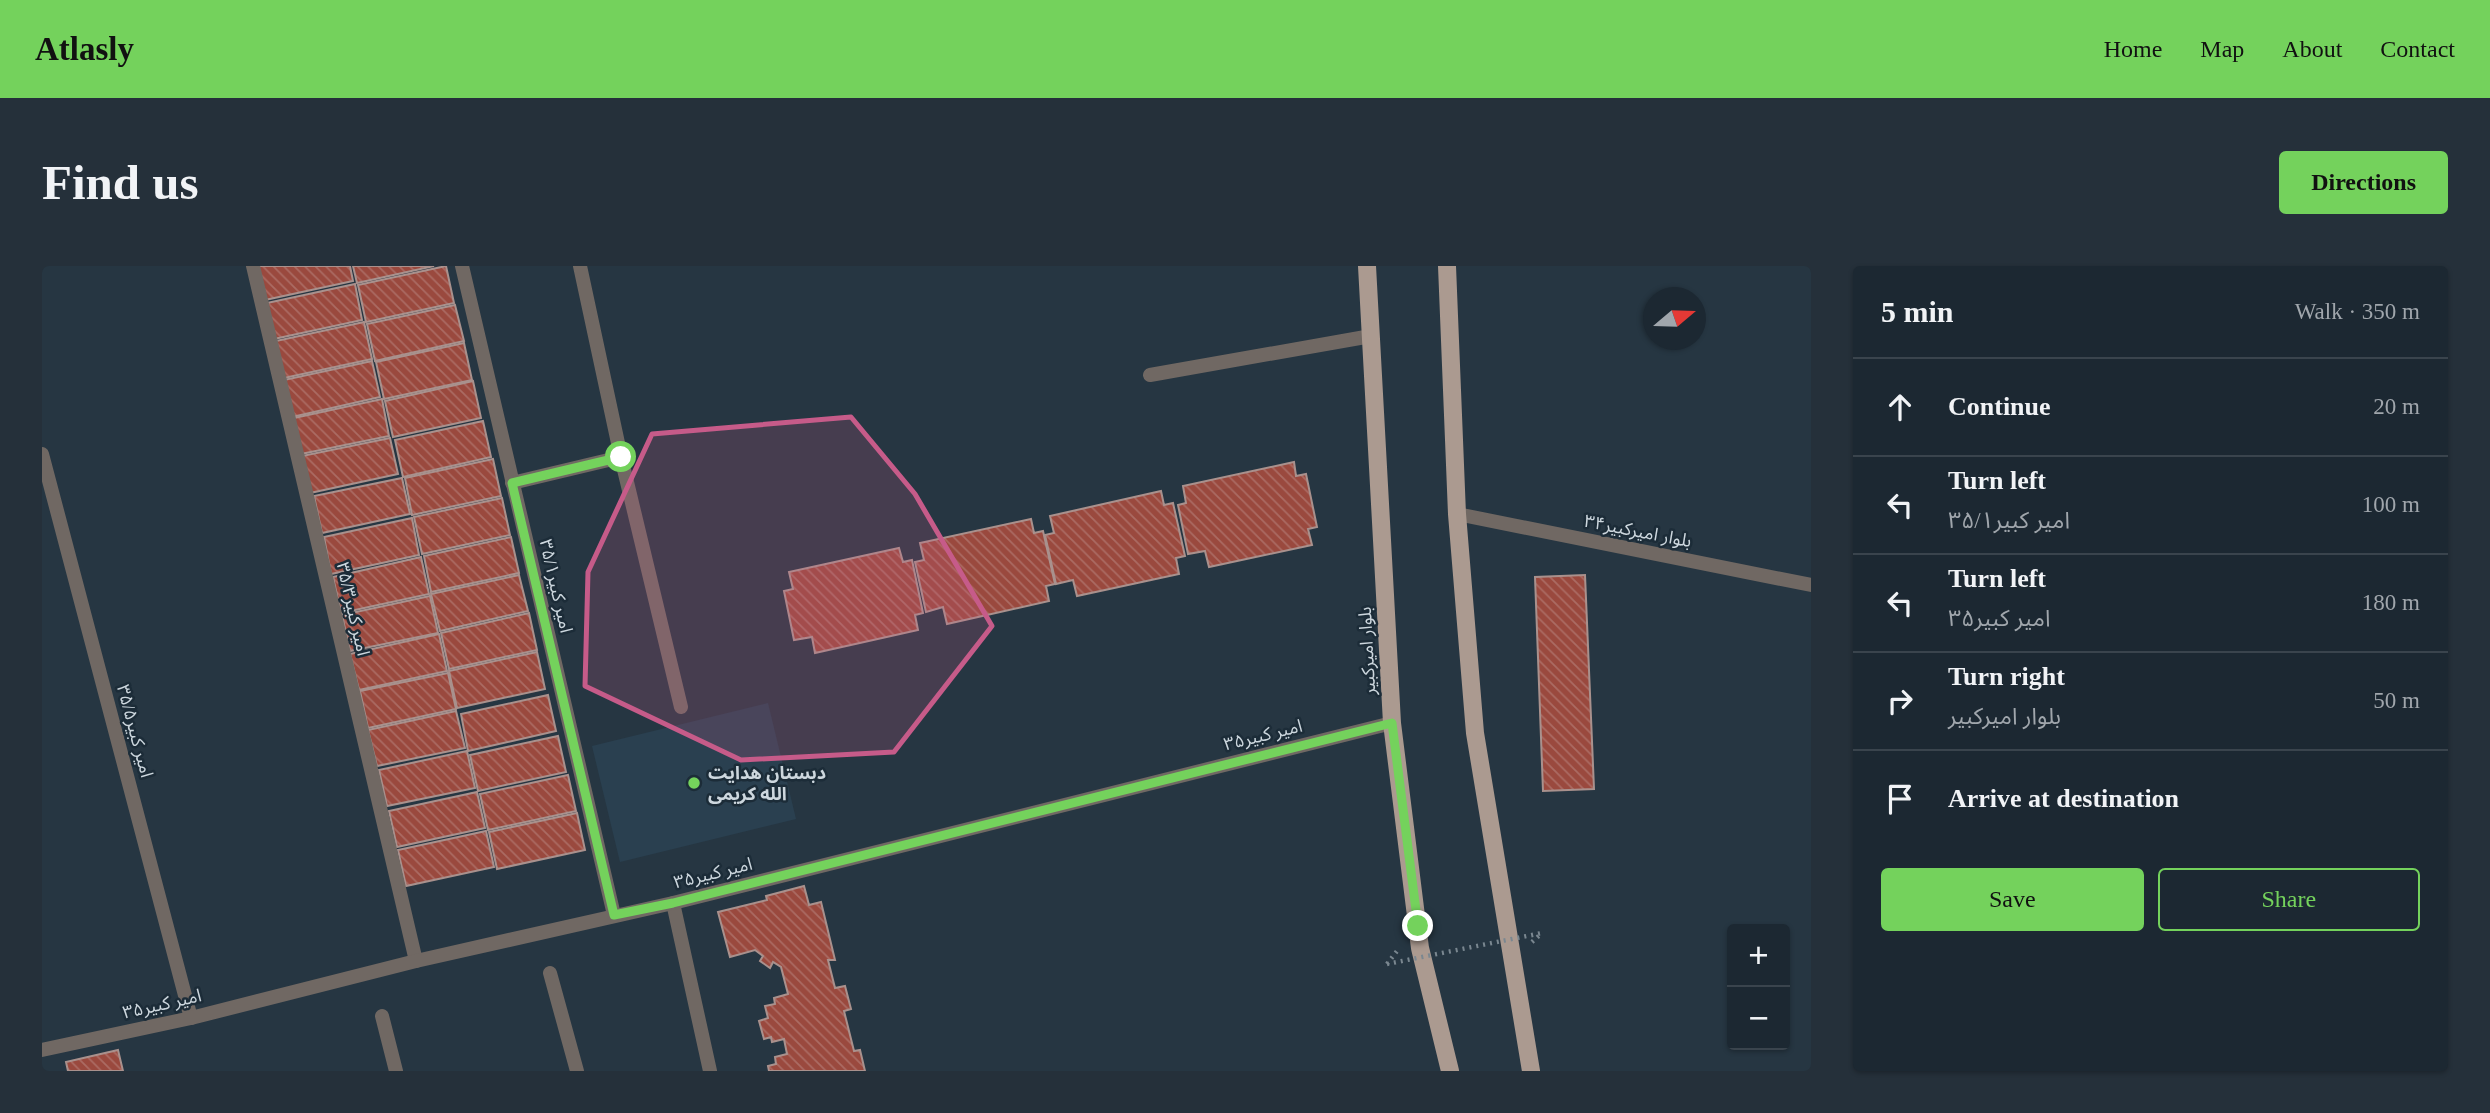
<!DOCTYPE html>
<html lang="en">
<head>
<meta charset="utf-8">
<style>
  body { margin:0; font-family:"Times New Roman","Noto Sans Arabic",serif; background:#25303a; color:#f1f3f6 }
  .controls { position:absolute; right:21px; bottom:21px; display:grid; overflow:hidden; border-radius:7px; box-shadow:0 2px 5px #0004 }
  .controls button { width:63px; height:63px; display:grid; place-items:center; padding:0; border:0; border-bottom:2px solid #3a444d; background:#1c2832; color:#f1f3f6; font:35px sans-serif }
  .compass { position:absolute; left:1601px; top:21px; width:63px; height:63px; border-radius:50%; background:#1c2832; box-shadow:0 2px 5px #0004; rotate:71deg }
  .stop { position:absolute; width:21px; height:21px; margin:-16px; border:5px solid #74d25c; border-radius:50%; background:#fff }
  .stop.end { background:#74d25c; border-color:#fff; box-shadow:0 2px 7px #0008 }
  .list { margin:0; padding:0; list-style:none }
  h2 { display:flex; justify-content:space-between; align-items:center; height:91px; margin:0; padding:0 28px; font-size:30px }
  h2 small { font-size:23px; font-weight:400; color:#a0a6ac }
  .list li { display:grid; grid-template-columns:46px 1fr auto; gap:21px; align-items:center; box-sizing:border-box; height:98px; padding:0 28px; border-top:2px solid #3a444d }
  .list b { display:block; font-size:26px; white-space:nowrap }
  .list p { margin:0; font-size:23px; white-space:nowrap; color:#a0a6ac }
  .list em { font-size:23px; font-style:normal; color:#a0a6ac }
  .actions { display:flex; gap:14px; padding:21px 28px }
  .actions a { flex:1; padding:16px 0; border:2px solid #74d25c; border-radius:7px; text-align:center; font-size:24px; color:#74d25c }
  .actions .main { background:#74d25c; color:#111 }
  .icon { flex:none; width:38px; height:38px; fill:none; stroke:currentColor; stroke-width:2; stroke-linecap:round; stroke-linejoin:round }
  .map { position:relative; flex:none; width:1769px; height:805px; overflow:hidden; border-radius:7px }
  header { display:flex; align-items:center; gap:42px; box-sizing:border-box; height:98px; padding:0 35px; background:#74d25c; color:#111 }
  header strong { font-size:33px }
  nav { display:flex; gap:38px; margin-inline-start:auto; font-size:24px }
  .intro { display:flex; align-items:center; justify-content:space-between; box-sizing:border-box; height:168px; padding:0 42px }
  h1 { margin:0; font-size:49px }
  .button { padding:18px 32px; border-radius:7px; background:#74d25c; color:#111; font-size:24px; font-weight:700 }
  main { display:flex; gap:42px; padding:0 42px }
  aside { flex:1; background:#1c2832; border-radius:7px; box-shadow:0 2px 5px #0004 }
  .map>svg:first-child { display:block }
</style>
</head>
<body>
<header>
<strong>Atlasly</strong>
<nav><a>Home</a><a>Map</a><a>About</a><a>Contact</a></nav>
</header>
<div class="intro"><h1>Find us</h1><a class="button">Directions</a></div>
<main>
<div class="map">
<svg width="1769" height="805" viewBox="0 0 1769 805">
  <defs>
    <pattern id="building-back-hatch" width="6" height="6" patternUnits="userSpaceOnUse" patternTransform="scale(1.75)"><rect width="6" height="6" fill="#9a493e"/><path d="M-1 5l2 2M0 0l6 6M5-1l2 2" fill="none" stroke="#ab6b63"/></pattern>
  </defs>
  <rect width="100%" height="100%" fill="#263642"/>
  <polygon fill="#2a4050" points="726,437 754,553 578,596 550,480"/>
  <g fill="url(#building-back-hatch)" stroke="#a9918d" stroke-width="2">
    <polygon points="216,0 308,0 311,15 223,34"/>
    <polygon points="311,0 392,0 315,17"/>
    <polygon points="404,0 412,37 324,56 316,19"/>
    <polygon points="313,18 320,54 232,73 225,37"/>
    <polygon points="413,39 422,75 333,95 325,58"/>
    <polygon points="322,56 330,93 242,112 234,75"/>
    <polygon points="422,77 430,114 342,133 334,96"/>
    <polygon points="330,95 338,131 250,151 242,114"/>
    <polygon points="431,115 439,152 351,171 343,135"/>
    <polygon points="340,133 347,170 259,188 252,152"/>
    <polygon points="441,155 449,191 361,211 353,174"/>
    <polygon points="348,172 356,208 268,227 260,190"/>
    <polygon points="451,193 459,230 370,249 363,212"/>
    <polygon points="1252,196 1254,210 1264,208 1275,261 1266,263 1270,279 1167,301 1163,285 1146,288 1136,239 1144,237 1141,220"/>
    <polygon points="360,212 368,248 280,267 272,230"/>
    <polygon points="1119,225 1122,239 1131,237 1143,290 1134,292 1137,308 1035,330 1031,314 1014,318 1003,269 1012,267 1008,250"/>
    <polygon points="460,232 468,269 380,288 372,251"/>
    <polygon points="370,252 377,289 289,308 282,271"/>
    <polygon points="989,253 992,267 1001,265 1013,318 1004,320 1007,335 905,358 901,341 884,346 873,296 882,294 878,277"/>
    <polygon points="469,271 477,307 389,326 382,290"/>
    <polygon points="857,282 861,296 870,294 881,347 873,349 876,364 773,387 770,371 752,374 742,325 751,323 747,306"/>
    <polygon points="379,291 387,328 299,347 291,311"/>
    <polygon points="477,309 486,345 398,365 389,328"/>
    <polygon points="1543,309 1552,523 1501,525 1493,311"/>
    <polygon points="388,330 396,367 308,385 300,349"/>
    <polygon points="487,347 495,384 407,403 399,367"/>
    <polygon points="397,368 405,405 317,424 308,388"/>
    <polygon points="495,386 503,423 415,442 407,405"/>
    <polygon points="406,407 414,443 326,462 318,425"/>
    <polygon points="506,429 514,465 426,485 419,448"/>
    <polygon points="414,445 423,482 335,500 326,464"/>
    <polygon points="516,470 524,506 436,525 428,489"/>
    <polygon points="425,485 433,522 345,540 337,504"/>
    <polygon points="526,509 534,545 446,564 438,528"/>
    <polygon points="435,526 443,562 355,581 347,545"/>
    <polygon points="535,547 543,584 455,603 447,566"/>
    <polygon points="444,565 452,601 364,620 356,584"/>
    <polygon points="762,620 767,639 779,636 793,694 786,694 793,722 803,720 809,743 802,745 812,785 818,784 823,805 727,805 726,800 734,798 733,791 745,788 742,773 730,776 729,771 722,773 717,755 726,752 723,740 733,738 732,732 746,728 739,701 731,696 728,702 718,695 721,690 713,684 688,691 676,646 725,634 724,630"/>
    <polygon points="76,784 81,805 26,805 24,796"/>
  </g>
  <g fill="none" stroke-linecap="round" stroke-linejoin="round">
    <g stroke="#7a8790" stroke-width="4.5" stroke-dasharray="2 5" stroke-linecap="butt">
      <polyline points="1490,676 1500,667"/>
      <polyline points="1345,698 1355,685"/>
    </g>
    <g stroke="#706863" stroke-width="14">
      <polyline points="211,0 374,695"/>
      <polyline points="420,0 572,649"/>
      <polyline points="538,0 579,191 639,441"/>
      <polyline points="1108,109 1329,70"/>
      <polyline points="0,188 149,752"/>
      <polyline points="470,217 579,191"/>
      <polyline points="1415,248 1769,319"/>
      <polyline points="631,637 668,805"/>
      <polyline points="508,707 535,805"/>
      <polyline points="340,750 354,805"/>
    </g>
    <polyline stroke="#706863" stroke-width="14" points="0,784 149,752 374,695 631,637 1350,457"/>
    <g stroke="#ab9a90" stroke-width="18">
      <polyline points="1325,0 1350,457 1378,682 1408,805"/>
      <polyline points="1405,0 1415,248 1433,467 1489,805"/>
    </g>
    <polyline stroke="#7a8790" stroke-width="4.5" stroke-dasharray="2 5" stroke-linecap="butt" points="1345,698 1500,667"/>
  </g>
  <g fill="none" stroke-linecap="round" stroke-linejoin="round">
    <polyline stroke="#74d25c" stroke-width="9" points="579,191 470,217 572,649 631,637 1350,457 1376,660"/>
  </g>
  <path fill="#c65b89" fill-opacity="0.2" stroke="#c65b89" stroke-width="5" stroke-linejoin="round" d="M809,151L873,228L950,360L852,486L699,494L543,420L546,306L610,168Z"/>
  <circle fill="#74d25c" stroke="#1c2c38" stroke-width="2.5" cx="652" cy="517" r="7"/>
  <g text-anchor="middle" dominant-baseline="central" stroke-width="5" stroke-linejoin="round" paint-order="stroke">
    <g font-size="18" fill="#cdd7de" stroke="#1c2c38">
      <text transform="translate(1596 265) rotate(11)">بلوار امیرکبیر۳۴</text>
      <text transform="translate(514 320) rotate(77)">امیر کبیر۳۵/۱</text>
      <text transform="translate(311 343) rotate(77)">امیر کبیر۳۵/۳</text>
      <text transform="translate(1325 385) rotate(-93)">بلوار امیرکبیر</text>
      <text transform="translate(93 465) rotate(75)">امیر کبیر۳۵/۵</text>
      <text transform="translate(1221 469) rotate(-14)">امیر کبیر۳۵</text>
      <text transform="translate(671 607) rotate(-14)">امیر کبیر۳۵</text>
      <text transform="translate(120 738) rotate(-13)">امیر کبیر۳۵</text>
    </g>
    <g font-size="18" font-weight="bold" fill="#cdd7de" stroke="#1c2c38" text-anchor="start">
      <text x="666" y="507">دبستان هدایت<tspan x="666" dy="21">الله کریمی</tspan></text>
    </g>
  </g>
</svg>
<div class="controls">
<button>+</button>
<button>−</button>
</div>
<svg class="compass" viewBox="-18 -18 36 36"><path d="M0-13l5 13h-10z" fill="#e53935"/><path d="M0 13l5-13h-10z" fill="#a0a6ac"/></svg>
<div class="stop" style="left:579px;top:191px"></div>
<div class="stop end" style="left:1376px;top:660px"></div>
</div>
<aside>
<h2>5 min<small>Walk · 350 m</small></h2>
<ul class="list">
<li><svg class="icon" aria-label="ahead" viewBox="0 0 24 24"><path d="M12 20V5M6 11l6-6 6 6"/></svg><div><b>Continue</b></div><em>20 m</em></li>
<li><svg class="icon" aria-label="left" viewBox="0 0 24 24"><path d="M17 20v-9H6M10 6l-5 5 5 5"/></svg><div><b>Turn left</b><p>امیر کبیر۳۵/۱</p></div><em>100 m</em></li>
<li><svg class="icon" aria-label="left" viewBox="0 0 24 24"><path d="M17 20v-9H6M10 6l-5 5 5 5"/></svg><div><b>Turn left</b><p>امیر کبیر۳۵</p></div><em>180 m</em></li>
<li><svg class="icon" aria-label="right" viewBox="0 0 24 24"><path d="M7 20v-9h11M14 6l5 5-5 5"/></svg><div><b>Turn right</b><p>بلوار امیرکبیر</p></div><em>50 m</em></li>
<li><svg class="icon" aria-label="arrive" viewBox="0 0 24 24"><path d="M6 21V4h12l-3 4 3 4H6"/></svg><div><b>Arrive at destination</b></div></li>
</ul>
<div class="actions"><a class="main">Save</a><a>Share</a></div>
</aside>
</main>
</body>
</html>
